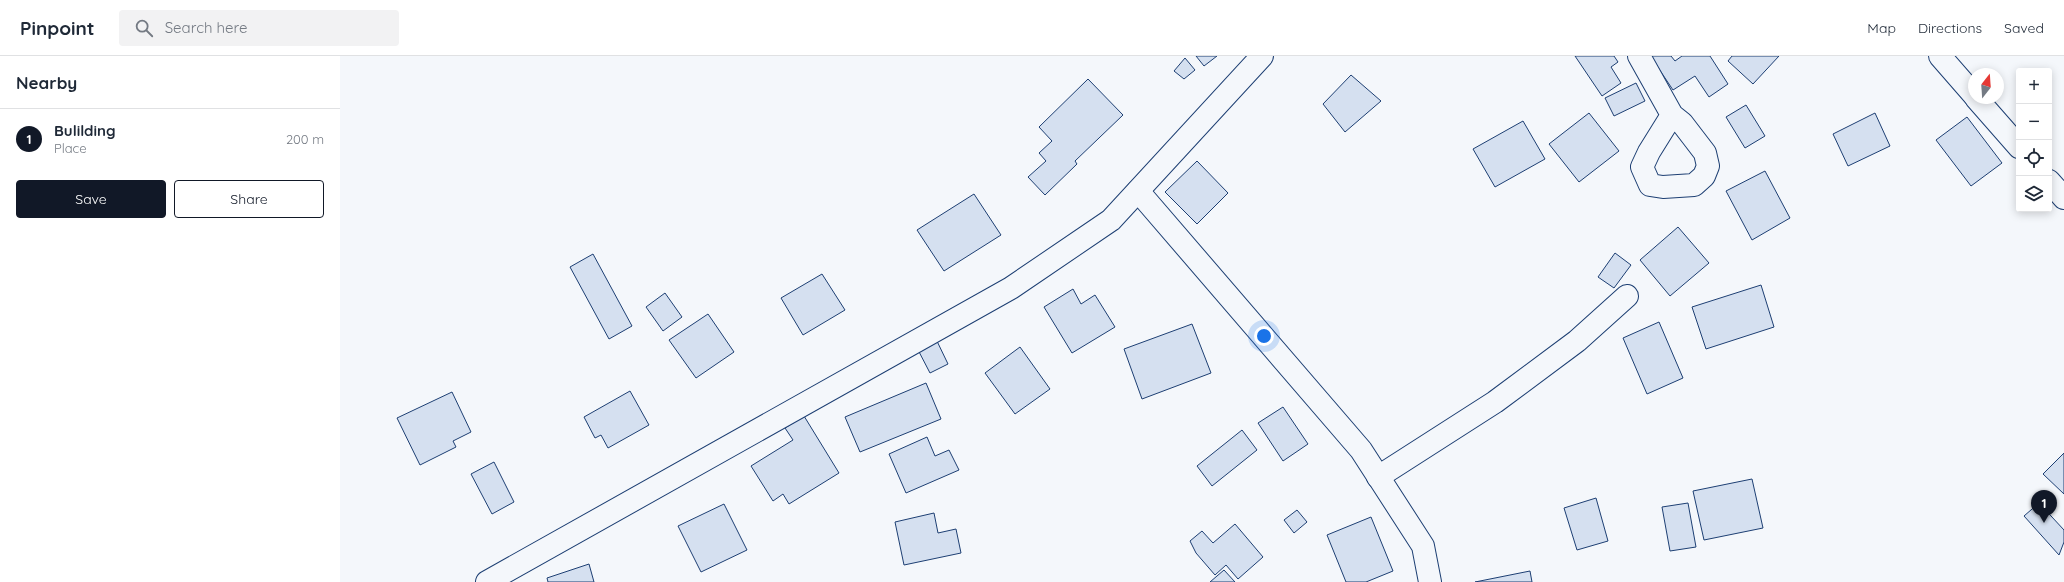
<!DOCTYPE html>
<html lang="en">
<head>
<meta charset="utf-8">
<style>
  body { margin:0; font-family:Quicksand,sans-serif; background:#f2f2f3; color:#1f2937 }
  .controls { position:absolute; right:12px; top:12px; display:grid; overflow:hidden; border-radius:4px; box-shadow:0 2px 10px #0003 }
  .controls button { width:36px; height:36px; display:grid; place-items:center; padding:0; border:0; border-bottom:1px solid #e0e1e3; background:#fff; color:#1f2937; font:20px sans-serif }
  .compass { position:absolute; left:1628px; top:12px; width:36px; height:36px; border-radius:50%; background:#fff; box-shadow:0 2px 10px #0003; rotate:17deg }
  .you { position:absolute; left:924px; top:280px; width:14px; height:14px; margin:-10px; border:3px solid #fff; border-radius:50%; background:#1a73e8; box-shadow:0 0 0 6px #1a73e833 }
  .badge { display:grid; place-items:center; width:26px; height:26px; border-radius:50%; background:#111827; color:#fff; font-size:13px; font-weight:700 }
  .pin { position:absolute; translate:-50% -33px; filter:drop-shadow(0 1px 2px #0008) }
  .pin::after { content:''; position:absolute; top:21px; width:14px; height:12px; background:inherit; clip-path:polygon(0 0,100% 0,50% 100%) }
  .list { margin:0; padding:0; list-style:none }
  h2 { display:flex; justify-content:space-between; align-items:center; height:52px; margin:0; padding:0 16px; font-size:17px }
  h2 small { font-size:13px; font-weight:400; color:#747a83 }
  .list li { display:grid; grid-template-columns:26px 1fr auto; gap:12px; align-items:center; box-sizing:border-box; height:60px; padding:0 16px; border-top:1px solid #e0e1e3 }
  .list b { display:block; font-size:15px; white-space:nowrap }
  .list p { margin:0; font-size:13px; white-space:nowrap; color:#747a83 }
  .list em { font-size:13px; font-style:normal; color:#747a83 }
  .actions { display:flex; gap:8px; padding:12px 16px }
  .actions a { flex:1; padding:9px 0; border:1px solid #111827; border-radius:4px; text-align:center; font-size:14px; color:#111827 }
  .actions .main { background:#111827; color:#fff }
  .icon { flex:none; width:22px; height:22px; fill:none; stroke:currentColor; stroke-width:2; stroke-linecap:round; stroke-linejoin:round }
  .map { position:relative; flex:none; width:1724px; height:526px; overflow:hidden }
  header { display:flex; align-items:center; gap:24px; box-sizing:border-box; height:56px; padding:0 20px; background:#fff; border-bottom:1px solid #e0e1e3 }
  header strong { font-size:19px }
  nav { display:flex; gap:22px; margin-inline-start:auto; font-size:14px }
  .search { width:280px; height:36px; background:#f2f2f3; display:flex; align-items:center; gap:10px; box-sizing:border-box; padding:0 14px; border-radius:4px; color:#747a83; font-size:15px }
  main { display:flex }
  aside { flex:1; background:#fff }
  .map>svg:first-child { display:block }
</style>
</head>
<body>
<header>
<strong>Pinpoint</strong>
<div class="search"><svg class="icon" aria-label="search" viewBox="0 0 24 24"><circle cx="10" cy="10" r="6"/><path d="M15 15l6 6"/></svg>Search here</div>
<nav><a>Map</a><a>Directions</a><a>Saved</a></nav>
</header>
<main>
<aside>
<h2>Nearby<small></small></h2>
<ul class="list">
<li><span class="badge">1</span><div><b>Bulilding</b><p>Place</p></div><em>200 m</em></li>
</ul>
<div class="actions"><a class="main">Save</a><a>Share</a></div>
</aside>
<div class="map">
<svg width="1724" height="526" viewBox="0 0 1724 526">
  <rect width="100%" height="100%" fill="#f4f7fb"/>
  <g fill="#d5e0f0" stroke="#1d3f73">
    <polygon points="856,0 877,0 864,10"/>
    <polygon points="1235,0 1274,0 1278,6 1271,11 1281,27 1262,40"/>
    <polygon points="1312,0 1331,0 1335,5 1342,0 1370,0 1388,28 1369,41 1355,20 1333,34 1311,1"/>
    <polygon points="1392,0 1439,0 1413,28 1388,5"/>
    <polygon points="845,2 855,14 844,23 834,15"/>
    <polygon points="1011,19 1041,45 1005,76 983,48"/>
    <polygon points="748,23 783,59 735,105 737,108 705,139 688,121 706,105 699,97 712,85 699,71"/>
    <polygon points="1296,27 1305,45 1274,60 1265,42"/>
    <polygon points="1406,49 1425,80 1405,92 1386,61"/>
    <polygon points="1249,57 1279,95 1239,126 1209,88"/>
    <polygon points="1535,57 1550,90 1508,110 1493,78"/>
    <polygon points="1627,61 1662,107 1631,130 1596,84"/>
    <polygon points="1183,65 1205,103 1155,131 1133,93"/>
    <polygon points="857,105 888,137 857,168 825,136"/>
    <polygon points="1425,115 1450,162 1412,184 1386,135"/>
    <polygon points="634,138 661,179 604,215 577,174"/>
    <polygon points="1338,171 1369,207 1330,240 1300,204"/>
    <polygon points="1275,197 1291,209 1274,232 1258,221"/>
    <polygon points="253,198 292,270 269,283 230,211"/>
    <polygon points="482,218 505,254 463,279 441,242"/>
    <polygon points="1421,229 1434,271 1366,293 1352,251"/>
    <polygon points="733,233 741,248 755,239 775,271 732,297 704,251"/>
    <polygon points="325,237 342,261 323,275 306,251"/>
    <polygon points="368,258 394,296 356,322 329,284"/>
    <polygon points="1319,266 1343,322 1307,338 1283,282"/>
    <polygon points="852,268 871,317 802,343 784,293"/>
    <polygon points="595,281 608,308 590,317 576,290"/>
    <polygon points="680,291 710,333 675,358 645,317"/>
    <polygon points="586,327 601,363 520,396 505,361"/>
    <polygon points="290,335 309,369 268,392 261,379 255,382 244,361"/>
    <polygon points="112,336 131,376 113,385 116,391 80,409 57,362"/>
    <polygon points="943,351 968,388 943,405 918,367"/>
    <polygon points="464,360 499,417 449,448 443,438 433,445 411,410 453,384 445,372"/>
    <polygon points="902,374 917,394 872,430 857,410"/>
    <polygon points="587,381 595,400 609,394 619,414 566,437 549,398"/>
    <polygon points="1724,397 1724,438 1703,418"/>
    <polygon points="154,406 174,446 152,458 131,418"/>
    <polygon points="1412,423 1423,472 1364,484 1353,435"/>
    <polygon points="1256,442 1268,485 1237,494 1224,452"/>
    <polygon points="1348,447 1356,491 1330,495 1322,451"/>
    <polygon points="1699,447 1724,474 1724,486 1719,499 1684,460"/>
    <polygon points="384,448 407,494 361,516 338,470"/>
    <polygon points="957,454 967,466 954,477 944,464"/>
    <polygon points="594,457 598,477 616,473 621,497 564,509 555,466"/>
    <polygon points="1031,461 1053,515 1026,526 1006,526 987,479"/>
    <polygon points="895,468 923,501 898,523 886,509 875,519 856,497 850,485 862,475 873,487"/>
    <polygon points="249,508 254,526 208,526 207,522"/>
    <polygon points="884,514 895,526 870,526"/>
    <polygon points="1190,515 1192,526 1135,526"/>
  </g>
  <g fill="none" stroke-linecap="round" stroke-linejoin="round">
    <g stroke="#1d3f73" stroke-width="24">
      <g id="minor">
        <polyline points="1299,0 1332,59 1342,67 1365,97 1368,110 1364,120 1354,129 1323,131 1310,129 1302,111 1309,96 1332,59"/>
        <polyline points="1600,0 1634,39"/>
        <polyline points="1636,42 1679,91"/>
        <polyline points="1709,125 1724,142"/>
        <polyline points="798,135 1021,394 1083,490 1090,526"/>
        <polyline points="1038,421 1155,346 1237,285 1287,240"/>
        <polyline points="147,526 671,232 771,164 922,0"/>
      </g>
    </g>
    <use href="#minor" stroke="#f4f7fb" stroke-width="22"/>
  </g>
</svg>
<div class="controls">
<button>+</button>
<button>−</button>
<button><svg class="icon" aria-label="locate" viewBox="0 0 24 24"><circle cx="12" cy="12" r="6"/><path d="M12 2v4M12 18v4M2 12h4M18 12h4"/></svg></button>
<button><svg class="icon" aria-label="layers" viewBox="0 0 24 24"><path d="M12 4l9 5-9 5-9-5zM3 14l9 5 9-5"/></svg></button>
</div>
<svg class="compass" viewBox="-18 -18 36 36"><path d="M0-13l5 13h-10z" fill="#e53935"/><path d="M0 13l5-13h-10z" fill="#747a83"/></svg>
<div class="you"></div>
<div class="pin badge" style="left:1704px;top:467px">1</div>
</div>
</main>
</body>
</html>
